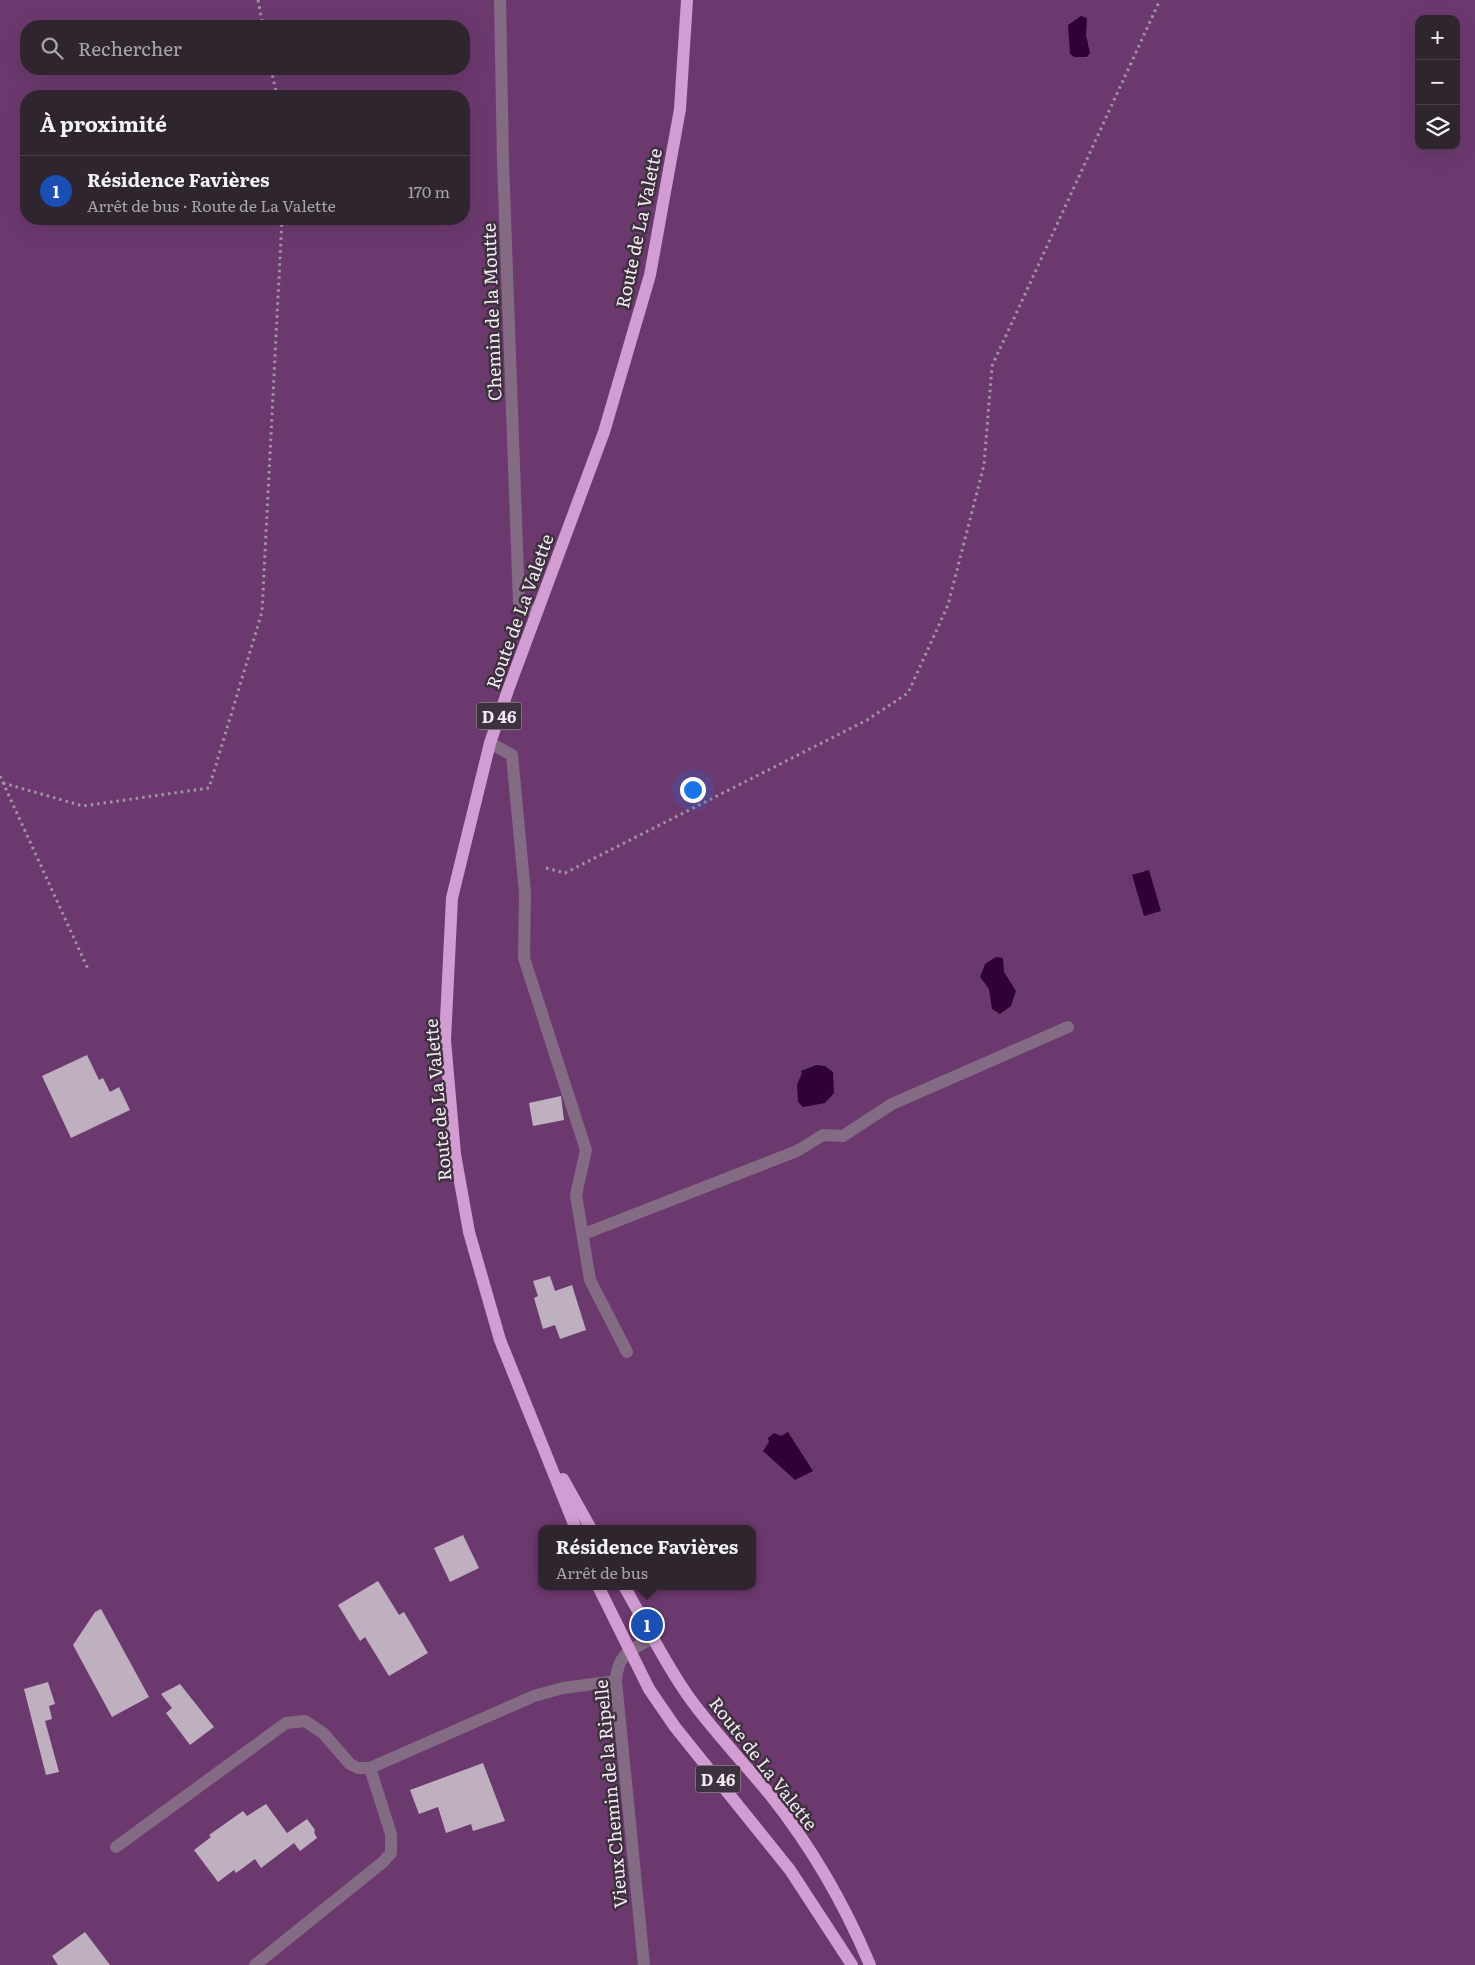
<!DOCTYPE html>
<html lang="fr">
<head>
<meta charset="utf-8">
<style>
  body { margin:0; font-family:Literata,serif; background:#3a313a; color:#f1f3f6 }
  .controls { position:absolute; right:15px; top:15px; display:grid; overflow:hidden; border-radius:10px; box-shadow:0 5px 20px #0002 }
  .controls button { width:45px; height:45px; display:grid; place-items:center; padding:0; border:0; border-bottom:1px solid #49424a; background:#2e252e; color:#f1f3f6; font:25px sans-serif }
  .you { position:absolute; left:692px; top:789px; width:18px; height:18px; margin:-12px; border:4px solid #fff; border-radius:50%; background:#1a73e8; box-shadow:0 0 0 8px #1a73e833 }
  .badge { display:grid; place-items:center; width:32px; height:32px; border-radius:50%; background:#d93025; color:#fff; font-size:16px; font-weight:700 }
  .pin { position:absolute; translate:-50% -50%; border:2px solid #fff; box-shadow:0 1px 5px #0006 }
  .popup { position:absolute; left:538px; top:1525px; width:218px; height:65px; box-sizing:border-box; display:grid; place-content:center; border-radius:10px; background:#2e252e; filter:drop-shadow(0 1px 4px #0005); font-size:16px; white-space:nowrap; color:#a7a5aa }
  .popup b { font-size:19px; color:#f1f3f6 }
  .popup::after { content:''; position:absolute; left:50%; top:100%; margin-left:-10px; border:10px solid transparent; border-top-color:#2e252e }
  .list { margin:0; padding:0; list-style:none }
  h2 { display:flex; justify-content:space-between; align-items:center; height:65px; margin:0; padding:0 20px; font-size:21px }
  h2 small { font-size:16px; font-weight:400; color:#a7a5aa }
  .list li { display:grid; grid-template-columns:32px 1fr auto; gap:15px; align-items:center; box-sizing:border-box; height:70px; padding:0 20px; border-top:1px solid #49424a }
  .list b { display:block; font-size:19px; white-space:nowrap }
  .list p { margin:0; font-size:16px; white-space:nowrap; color:#a7a5aa }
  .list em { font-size:16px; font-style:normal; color:#a7a5aa }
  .icon { flex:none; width:28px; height:28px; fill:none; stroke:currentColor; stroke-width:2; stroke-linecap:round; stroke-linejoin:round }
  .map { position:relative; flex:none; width:1475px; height:1965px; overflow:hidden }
  .search { position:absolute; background:#2e252e; box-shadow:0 5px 20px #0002; left:20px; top:20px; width:450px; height:55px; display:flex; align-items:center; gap:12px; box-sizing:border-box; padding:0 18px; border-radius:20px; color:#a7a5aa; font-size:19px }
  .panel { position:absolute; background:#2e252e; box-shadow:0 5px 20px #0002; left:20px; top:90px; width:450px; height:135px; border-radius:20px }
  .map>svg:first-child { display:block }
</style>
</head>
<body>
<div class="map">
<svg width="1475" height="1965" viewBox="0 0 1475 1965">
  <rect width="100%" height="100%" fill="#3d313d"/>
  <path fill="#6c396f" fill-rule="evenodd" d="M0,0H1475V1965H0ZM1419,19H1456V146H1419ZM26,26H464V69H26ZM26,96H464V219H26ZM542,1529H752V1586H542Z"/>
  <g fill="#310035">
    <polygon points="1081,16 1087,18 1086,35 1090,53 1087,57 1074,57 1070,54 1068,25"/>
    <polygon points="1149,870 1161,911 1144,916 1132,875"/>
    <polygon points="996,957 1003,958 1004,972 1016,991 1011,1006 1000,1014 992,1009 989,989 980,977 985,964"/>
    <polygon points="816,1065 825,1066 833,1072 834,1093 825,1103 803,1107 798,1102 797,1085 802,1073 801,1071"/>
    <polygon points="788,1432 813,1471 795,1480 763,1451 769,1442 768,1438 774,1433 781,1436"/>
  </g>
  <g fill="#beb0bf">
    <polygon points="87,1055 99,1080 103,1078 110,1092 119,1087 130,1110 71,1138 42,1076"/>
    <polygon points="561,1096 564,1120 533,1126 529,1103"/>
    <polygon points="550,1276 555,1291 572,1285 586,1330 560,1339 555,1325 543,1329 534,1298 538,1296 533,1281"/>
    <polygon points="463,1535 479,1568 450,1582 434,1548"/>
    <polygon points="378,1581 399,1615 404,1612 428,1653 389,1676 365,1637 360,1641 338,1605"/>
    <polygon points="101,1609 149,1697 112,1717 73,1645 95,1612"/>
    <polygon points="48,1682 55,1704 49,1706 52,1719 45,1721 59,1772 46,1775 24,1689"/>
    <polygon points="180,1684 214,1727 190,1745 166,1713 172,1708 161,1694"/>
    <polygon points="483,1763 505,1821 473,1831 471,1824 446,1833 438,1807 419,1814 410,1790"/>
    <polygon points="266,1804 287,1833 307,1819 315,1830 314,1832 317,1838 300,1851 294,1843 261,1868 255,1859 236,1873 234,1870 218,1882 194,1850 211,1837 209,1835 243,1811 247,1816"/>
    <polygon points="85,1932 110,1965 58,1965 52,1956"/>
  </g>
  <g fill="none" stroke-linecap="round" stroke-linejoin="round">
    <g stroke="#9f959f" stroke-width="3" stroke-dasharray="2.5 4" stroke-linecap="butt">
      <polyline points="258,0 263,26"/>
      <polyline points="271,69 277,96"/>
      <polyline points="0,776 88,969"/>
      <polyline points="3,783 83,806 209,788 262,612 282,219"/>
      <polyline points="546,868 565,873 867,720 908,693 948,605 984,465 992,366 1160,0"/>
    </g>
    <g stroke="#846b84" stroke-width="12">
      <polyline points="116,1847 286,1723 305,1721 323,1733 350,1764 358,1768 370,1768 534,1696 563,1688 616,1681"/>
      <polyline points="255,1965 383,1862 391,1853 391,1834 370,1768"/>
    </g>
    <g stroke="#846b84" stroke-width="12">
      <polyline points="500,0 503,162 519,603 537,613"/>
      <polyline points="490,743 512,755 525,893 524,958 586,1150 576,1195 590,1280 627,1352"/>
      <polyline points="584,1234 797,1151 823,1135 843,1136 892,1104 1068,1027"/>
      <path d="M644,1965L616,1681C617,1654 632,1649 653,1638"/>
    </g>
    <g stroke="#d19dd2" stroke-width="12">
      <polyline points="563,1479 591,1529"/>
      <polyline points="576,1529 500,1340 469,1232 455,1154 445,1040 452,898 490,743 508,690 604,432 650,275 680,109 687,0"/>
      <polyline points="598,1586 649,1689 675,1727 790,1870 852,1965"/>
      <path d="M624,1586C646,1624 665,1664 691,1700C716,1734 745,1764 771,1796C813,1849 844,1903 870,1965"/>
    </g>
  </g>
  <g text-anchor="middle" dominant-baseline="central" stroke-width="5" stroke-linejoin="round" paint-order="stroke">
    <g fill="#3d313d" stroke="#bcb3bc" stroke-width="1">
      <rect x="476.5" y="702.5" width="45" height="27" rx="4"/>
      <rect x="695.5" y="1765.5" width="45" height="27" rx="4"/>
    </g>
    <g font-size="16" font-weight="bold" fill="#f3ebf3">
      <text x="499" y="716">D 46</text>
      <text x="718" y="1779">D 46</text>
    </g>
    <g font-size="18" fill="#f3ebf3" stroke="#3d313d">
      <text transform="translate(638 228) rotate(-78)">Route de La Valette</text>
      <text transform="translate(491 312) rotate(-92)">Chemin de la Moutte</text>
      <text transform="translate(519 611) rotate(-70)">Route de La Valette</text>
      <text transform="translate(437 1100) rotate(-95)">Route de La Valette</text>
      <text transform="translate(764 1763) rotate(52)">Route de La Valette</text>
      <text transform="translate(610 1794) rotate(-95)">Vieux Chemin de la Ripelle</text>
    </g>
  </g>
</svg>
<div class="controls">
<button>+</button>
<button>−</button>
<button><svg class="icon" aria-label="layers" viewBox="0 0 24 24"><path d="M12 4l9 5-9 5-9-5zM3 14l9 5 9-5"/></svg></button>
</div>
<div class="you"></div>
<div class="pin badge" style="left:647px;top:1625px;background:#1a4fb4">1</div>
<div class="popup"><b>Résidence Favières</b>Arrêt de bus</div>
<div class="search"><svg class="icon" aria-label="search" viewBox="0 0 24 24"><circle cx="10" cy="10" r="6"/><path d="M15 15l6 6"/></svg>Rechercher</div>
<section class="panel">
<h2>À proximité<small></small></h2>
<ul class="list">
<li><span class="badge" style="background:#1a4fb4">1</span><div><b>Résidence Favières</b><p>Arrêt de bus · Route de La Valette</p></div><em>170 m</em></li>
</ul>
</section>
</div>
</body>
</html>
